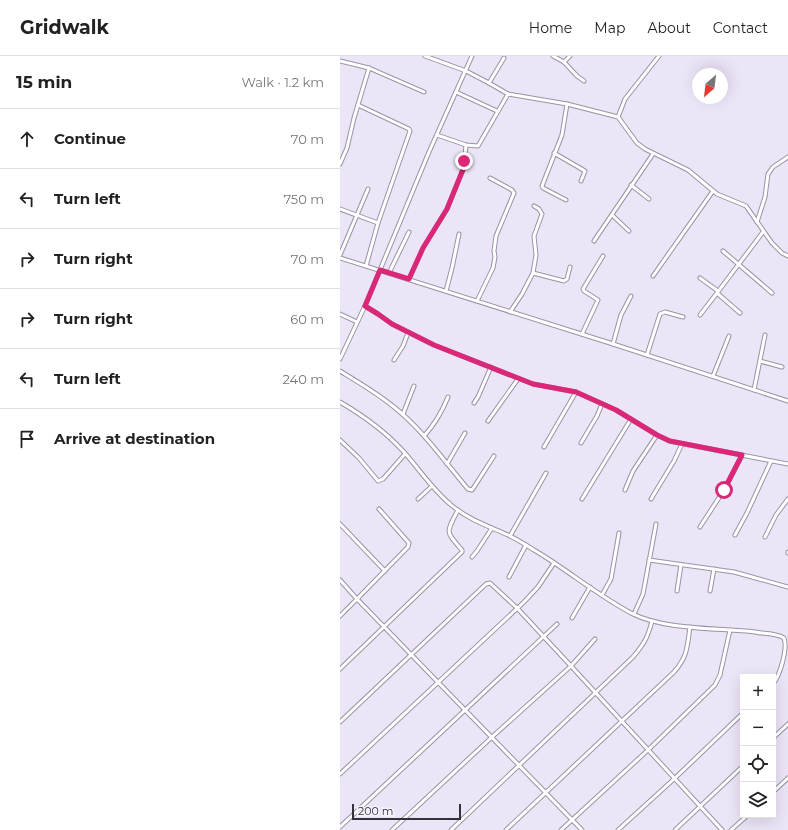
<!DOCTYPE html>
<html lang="en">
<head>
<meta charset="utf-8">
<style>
  body { margin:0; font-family:Montserrat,sans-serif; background:#f2f2f2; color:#222 }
  .controls { position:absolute; right:12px; bottom:12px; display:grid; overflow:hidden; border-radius:0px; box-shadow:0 4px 16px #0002 }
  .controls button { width:36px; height:36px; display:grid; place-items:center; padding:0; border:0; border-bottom:1px solid #e0e0e0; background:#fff; color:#222; font:20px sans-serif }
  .compass { position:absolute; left:352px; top:12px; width:36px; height:36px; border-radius:50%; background:#fff; box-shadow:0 4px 16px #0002; rotate:208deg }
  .scale { position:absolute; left:12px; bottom:10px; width:109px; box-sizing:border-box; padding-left:4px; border:2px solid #343138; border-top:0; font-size:11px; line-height:14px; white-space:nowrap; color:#343138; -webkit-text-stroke:3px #f7f3ff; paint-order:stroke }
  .stop { position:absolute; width:12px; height:12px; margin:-9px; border:3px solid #db2777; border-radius:50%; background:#fff }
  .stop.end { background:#db2777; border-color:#fff; box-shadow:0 1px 4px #0008 }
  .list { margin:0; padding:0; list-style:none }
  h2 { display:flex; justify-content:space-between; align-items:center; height:52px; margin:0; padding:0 16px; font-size:17px }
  h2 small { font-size:13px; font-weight:400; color:#767676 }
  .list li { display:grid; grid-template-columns:26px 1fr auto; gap:12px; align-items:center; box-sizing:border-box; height:60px; padding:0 16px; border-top:1px solid #e0e0e0 }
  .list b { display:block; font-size:15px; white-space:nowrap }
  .list em { font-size:13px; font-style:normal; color:#767676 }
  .icon { flex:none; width:22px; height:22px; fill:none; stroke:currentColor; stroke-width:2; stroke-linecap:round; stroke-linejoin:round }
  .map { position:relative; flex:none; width:448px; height:774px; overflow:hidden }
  header { display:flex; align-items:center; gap:24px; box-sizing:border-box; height:56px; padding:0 20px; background:#fff; border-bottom:1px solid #e0e0e0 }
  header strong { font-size:19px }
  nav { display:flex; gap:22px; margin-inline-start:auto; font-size:14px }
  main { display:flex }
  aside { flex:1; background:#fff }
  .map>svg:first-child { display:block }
</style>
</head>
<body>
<header>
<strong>Gridwalk</strong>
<nav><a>Home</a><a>Map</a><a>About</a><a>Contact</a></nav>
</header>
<main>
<aside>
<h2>15 min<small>Walk · 1.2 km</small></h2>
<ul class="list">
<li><svg class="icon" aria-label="ahead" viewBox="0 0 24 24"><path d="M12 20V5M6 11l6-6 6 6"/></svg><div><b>Continue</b></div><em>70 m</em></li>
<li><svg class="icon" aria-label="left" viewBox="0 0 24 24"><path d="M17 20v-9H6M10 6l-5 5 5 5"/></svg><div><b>Turn left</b></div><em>750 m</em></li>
<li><svg class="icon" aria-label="right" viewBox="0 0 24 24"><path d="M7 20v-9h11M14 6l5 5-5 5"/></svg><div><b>Turn right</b></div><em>70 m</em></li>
<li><svg class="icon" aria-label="right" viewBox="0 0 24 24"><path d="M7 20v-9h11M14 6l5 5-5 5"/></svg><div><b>Turn right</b></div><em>60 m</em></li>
<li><svg class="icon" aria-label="left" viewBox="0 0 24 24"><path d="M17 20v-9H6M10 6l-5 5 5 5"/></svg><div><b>Turn left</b></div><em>240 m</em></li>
<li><svg class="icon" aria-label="arrive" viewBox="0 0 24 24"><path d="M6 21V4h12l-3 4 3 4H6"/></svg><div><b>Arrive at destination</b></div></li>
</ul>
</aside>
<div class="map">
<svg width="448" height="774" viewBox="0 0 448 774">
  <rect width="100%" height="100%" fill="#ece4f7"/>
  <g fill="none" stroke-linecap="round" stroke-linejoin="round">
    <g stroke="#9a93a5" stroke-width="5">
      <g id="minor">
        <polyline points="85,0 126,15 149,27 168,38 227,48 278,61 297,87 305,93 348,114 377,138 406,150 432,187 442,197 448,200"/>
        <polyline points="213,0 224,6 237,20 244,25"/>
        <polyline points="0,5 29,12 84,36"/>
        <polyline points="224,6 230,0"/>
        <polyline points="149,27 164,2"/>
        <polyline points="116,36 157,55"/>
        <polyline points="18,49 69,73 70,75 38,167 26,210"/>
        <polyline points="278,61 285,43 319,0"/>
        <polyline points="97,79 126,89 138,90 168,38"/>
        <polyline points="214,97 245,115 241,125"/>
        <polyline points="0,108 7,92 14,62 29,12"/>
        <polyline points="291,129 309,143"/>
        <polyline points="226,144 203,132 202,130 222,79 227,48"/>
        <polyline points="0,153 38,167"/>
        <polyline points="272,159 289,175"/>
        <polyline points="417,166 425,141 428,118 433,111 448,101"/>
        <polyline points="254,185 313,98"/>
        <polyline points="383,195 432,237"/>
        <polyline points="0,199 28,133"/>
        <polyline points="0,202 270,287 448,345"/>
        <polyline points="49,217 69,176"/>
        <polyline points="193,217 224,225 227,223 230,211"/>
        <polyline points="313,220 373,135"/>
        <polyline points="360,222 378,235"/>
        <polyline points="69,223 83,192 107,153 124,111 126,89"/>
        <polyline points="106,235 112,212 119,178"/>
        <polyline points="137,245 153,212 155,201 154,195 156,180 174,137 172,134 150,122"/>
        <polyline points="25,250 38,258 52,268 94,289 193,328 236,336 276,354 317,379 329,385 448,408"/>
        <polyline points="170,256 182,238 193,217 196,199 194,180 202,158 199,153 194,150"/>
        <polyline points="400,257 377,237 423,176"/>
        <polyline points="0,258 17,266"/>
        <polyline points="360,259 377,237"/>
        <polyline points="242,278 258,244 244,235 243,233 263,200"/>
        <polyline points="273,288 281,259 291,240"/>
        <polyline points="307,299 320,258 325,256 343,261"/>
        <polyline points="0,303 25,250 89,96 132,0"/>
        <polyline points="54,304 63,290 68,277"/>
        <polyline points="420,305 442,311"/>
        <path d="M0,315C18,326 37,337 54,351C83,374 104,405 128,433L132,434L134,431L154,400"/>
        <polyline points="373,320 389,280"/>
        <polyline points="414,334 425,279"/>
        <path d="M0,346C24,360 45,375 64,396C79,413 92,433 110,448C127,463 148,470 168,479C177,483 186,489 194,494C228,514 258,540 293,558C325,574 379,572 415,576C424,578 436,577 444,582C448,593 440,619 433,628"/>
        <polyline points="134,347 138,341 151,311"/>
        <polyline points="63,358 74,330"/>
        <polyline points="148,365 178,323"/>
        <path d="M84,380C95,368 102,356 108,341"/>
        <polyline points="0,384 19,402 38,425 43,423 65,398"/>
        <polyline points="241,387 257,360 262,348"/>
        <polyline points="204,391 236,336"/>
        <polyline points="107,408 125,377"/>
        <polyline points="285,434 293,415 317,379"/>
        <polyline points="78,443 92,430"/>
        <polyline points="242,443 291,363"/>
        <polyline points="311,443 334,405 342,388"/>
        <polyline points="0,468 45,515"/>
        <polyline points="360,471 384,434 402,399"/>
        <polyline points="395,479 407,457 431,405"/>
        <polyline points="170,480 206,417"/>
        <polyline points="425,481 436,459 448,443"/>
        <polyline points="448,497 448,496"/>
        <polyline points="132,501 137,495 152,472"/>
        <polyline points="309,504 394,516 448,531"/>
        <polyline points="169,521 186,489"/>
        <polyline points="0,524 17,543 68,491 69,487 39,453"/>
        <polyline points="337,535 341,509"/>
        <polyline points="370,535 374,513"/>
        <polyline points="262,539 271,523 279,477"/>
        <polyline points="294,558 303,538 316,468"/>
        <polyline points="0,560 17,543 242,774"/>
        <polyline points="232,562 250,531"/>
        <path d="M0,613L122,496V494C105,475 106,477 118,454"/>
        <polyline points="0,666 146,528 150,527 177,552 231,610 382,774"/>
        <polyline points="433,682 448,668"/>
        <polyline points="0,718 184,546 198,531 214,507"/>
        <polyline points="433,736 448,722"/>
        <polyline points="0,771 217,568"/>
        <polyline points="52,774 152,681 231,610 255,583"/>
        <path d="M111,774L293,601C304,588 308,581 312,565"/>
        <path d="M166,774L334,616C348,600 347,591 350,571"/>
        <polyline points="221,774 308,694 375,629 380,619 390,574"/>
        <polyline points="278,774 334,723 403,657"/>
        <polyline points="335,774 403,710"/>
        <polyline points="391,774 408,759"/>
      </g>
    </g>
    <use href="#minor" stroke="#fff" stroke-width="3"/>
  </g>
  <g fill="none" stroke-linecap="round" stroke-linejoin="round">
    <polyline stroke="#db2777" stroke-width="5" points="124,105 124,111 107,153 83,192 69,223 40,214 25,250 38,258 52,268 94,289 193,328 236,336 276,354 317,379 330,385 402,399 384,434"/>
  </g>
</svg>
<div class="controls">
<button>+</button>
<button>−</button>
<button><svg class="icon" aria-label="locate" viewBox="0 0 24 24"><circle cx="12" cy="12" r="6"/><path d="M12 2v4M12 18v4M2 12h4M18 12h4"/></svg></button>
<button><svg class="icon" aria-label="layers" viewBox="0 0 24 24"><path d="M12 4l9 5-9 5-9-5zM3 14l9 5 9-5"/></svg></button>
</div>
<svg class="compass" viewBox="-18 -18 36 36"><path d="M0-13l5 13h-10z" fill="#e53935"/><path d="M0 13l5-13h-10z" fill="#767676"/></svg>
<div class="scale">200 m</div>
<div class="stop" style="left:384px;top:434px"></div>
<div class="stop end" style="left:124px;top:105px"></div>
</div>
</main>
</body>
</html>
